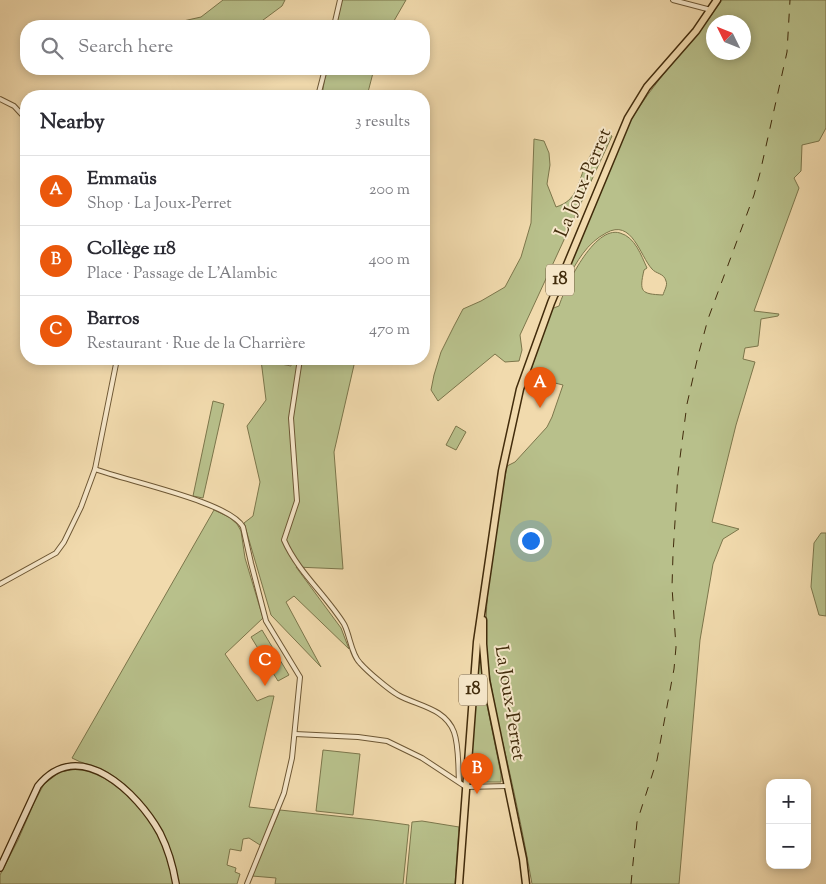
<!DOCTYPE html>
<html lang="en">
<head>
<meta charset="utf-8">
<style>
  body { margin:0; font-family:"Sorts Mill Goudy",serif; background:#f2f2f3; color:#2b2b33 }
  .controls { position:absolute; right:15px; bottom:15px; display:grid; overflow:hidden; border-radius:10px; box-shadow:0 2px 8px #0003 }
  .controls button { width:45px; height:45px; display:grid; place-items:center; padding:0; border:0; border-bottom:1px solid #e1e1e2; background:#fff; color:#2b2b33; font:25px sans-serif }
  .compass { position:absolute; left:706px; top:15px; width:45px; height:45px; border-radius:50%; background:#fff; box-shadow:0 2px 8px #0003; rotate:313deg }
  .you { position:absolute; left:530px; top:540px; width:18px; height:18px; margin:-12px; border:4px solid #fff; border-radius:50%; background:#1a73e8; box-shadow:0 0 0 8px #1a73e833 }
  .badge { display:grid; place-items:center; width:32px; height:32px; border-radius:50%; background:#ea580c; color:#fff; font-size:16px; font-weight:700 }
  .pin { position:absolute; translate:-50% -41px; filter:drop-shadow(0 1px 2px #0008) }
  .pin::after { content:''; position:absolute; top:26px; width:18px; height:15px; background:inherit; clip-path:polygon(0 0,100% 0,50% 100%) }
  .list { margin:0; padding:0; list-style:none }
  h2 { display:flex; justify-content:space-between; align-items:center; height:65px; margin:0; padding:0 20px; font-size:21px }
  h2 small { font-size:16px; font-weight:400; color:#7c7c81 }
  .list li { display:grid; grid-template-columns:32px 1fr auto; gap:15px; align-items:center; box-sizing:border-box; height:70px; padding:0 20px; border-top:1px solid #e1e1e2 }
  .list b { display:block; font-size:19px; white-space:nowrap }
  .list p { margin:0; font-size:16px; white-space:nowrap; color:#7c7c81 }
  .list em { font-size:16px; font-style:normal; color:#7c7c81 }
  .icon { flex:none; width:28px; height:28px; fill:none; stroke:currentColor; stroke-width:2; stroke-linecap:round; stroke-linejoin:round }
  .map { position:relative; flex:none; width:826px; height:884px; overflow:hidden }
  .search { position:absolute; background:#fff; box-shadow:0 2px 8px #0003; left:20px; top:20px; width:410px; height:55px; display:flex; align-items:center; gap:12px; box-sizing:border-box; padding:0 18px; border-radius:20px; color:#7c7c81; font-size:19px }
  .panel { position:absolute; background:#fff; box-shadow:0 2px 8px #0003; left:20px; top:90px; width:410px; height:275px; border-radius:20px }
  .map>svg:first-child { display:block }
</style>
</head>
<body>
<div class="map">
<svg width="826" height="884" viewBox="0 0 826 884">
  <rect width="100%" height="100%" fill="#f1daad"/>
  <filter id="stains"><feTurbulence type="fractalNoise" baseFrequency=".004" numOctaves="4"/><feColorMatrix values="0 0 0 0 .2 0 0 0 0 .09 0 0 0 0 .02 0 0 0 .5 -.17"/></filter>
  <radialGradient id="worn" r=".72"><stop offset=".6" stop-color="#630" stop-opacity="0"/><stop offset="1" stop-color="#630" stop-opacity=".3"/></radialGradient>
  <g fill="#b8c08b" stroke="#7c764b" fill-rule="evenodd">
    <polygon points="223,0 285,0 282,6 255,26 161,26 201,17"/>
    <polygon points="342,0 406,0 391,26 336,26"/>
    <path d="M722,0H826V128L819,141L802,145L801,171L794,178L799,188L754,311L779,314L778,316L761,319L758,346L745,348L743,359L755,362L736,425L712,522L739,529L723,539L713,564L700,640L679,884H532C525,844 517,805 508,765C498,724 488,681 486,638C485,583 497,520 507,466L515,462L547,427L552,417L563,385L547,381L546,387L532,388L526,385L551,309L559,306C565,287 594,225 620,233C635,237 641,255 647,268L644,270C639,292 641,294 663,295C664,291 668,285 666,281C664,273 656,274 652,269C640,256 632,218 606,233C587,243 577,261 567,280C564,286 561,295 556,299L626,129C652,80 692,46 722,0ZM714,22H744V52H714Z"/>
    <polygon points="326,69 374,69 367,96 322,96"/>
    <path d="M604,131L612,136L520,335L522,350L519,361L505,362L495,354L438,401L431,390L434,375L441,352L454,326L463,309L481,301L505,287L521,257L531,223L534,139L544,141L549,153L550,165L547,184L556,207C578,200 577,184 585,167C590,155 597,143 604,131Z"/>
    <polygon points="291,359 353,359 354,365 334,452 343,569 296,567 341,628 349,649 294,596 286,602 321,667 271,615 244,523 253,516 260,482 247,426 266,400 261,360 291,366"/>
    <polygon points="213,401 224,404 203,498 193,496"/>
    <polygon points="456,426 466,432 456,450 446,445"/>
    <path d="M214,510L229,517L237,524L241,531L245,558L263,618L225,654L257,701L269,696H274L249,807L276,810L262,844L260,845L249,838L243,839L241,851L230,849L227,865L236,868L235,872L240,874L237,884H178C173,845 141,789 105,771C94,765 82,764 72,758Z"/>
    <polygon points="821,533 826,533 826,616 819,615 811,587 814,543"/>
    <polygon points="262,630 289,675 278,681 251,637"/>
    <polygon points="480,642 482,675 486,700 501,774 501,782 469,782"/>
    <polygon points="323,750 360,754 353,815 316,811"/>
    <path d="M75,769C80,770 86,770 90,771C115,781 148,812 159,836C166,851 170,868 174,884H0V875L18,840L34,803L44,784L60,772Z"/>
    <polygon points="280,810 373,820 409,825 403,884 275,884 276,878 252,876"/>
    <polygon points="422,821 459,827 455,884 406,884 412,822"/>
  </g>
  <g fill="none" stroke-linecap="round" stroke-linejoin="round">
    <g stroke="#6d5734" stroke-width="6">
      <g id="street">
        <polyline points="673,0 711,10"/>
        <polyline points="334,26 340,0"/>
        <polyline points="318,96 325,69"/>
        <polyline points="0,99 14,106 26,119"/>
        <path d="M300,359L291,418L297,501L284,540C298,572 326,595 344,624C350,635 351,654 360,663C368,672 388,689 398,695C418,706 445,708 454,732C459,746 458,766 459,781"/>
        <path d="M95,469C126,481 230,502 243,527L251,563L266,621L300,677L292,758L284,793L247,884"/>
        <polyline points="0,584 56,553 64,542 81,507 95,469 117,359"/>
        <polyline points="295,734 358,737 387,741 422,758 466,787 507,786"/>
      </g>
    </g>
    <g stroke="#412b0b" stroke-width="8">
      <path id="secondary" d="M0,868L38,786C79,735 138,793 160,833C168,849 173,866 176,884"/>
    </g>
    <g stroke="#412b0b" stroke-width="9">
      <g id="primary">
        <polyline points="483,620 483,644 486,680 523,859 526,884"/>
        <polyline points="459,884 477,642 502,471 520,389 551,303 628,118 647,87 696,31 717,0"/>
      </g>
    </g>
    <use href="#street" stroke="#f6e7ca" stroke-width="4"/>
    <use href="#secondary" stroke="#f6e7ca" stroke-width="5.5"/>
    <use href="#primary" stroke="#f1daad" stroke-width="6"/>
    <polyline stroke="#412b0b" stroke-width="1" stroke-dasharray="9 9" stroke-linecap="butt" points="631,884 637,822 657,760 674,669 676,647 672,587 673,554 678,473 687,404 698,356 708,319 754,195 760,173 787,52 790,0"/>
  </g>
  <g text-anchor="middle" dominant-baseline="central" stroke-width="4" stroke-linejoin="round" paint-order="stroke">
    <g fill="#f6e7ca" stroke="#776344" stroke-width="1">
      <rect x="546" y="264.5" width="28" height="31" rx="4"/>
      <rect x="459" y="674.5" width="28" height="31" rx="4"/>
    </g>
    <g font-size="18" font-weight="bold" fill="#412b0b">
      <text x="560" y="280">18</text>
      <text x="473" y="690">18</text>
    </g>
    <g font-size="19" fill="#412b0b" stroke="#f6e7ca">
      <text transform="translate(584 183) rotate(-67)">La Joux-Perret</text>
      <text transform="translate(509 703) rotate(81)">La Joux-Perret</text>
    </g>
  </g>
  <rect width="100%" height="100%" filter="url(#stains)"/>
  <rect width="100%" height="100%" fill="url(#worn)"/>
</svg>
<div class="controls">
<button>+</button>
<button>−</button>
</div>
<svg class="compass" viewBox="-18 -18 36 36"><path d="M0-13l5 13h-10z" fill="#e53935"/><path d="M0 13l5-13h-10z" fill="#7c7c81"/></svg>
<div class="you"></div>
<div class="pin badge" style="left:540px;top:408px">A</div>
<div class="pin badge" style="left:477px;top:794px">B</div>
<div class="pin badge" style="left:265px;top:686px">C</div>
<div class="search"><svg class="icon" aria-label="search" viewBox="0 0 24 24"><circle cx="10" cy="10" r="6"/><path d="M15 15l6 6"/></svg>Search here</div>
<section class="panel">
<h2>Nearby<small>3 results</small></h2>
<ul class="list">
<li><span class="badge">A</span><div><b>Emmaüs</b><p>Shop · La Joux-Perret</p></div><em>200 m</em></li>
<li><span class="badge">B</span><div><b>Collège 118</b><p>Place · Passage de L'Alambic</p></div><em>400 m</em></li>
<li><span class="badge">C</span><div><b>Barros</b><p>Restaurant · Rue de la Charrière</p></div><em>470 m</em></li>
</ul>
</section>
</div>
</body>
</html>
